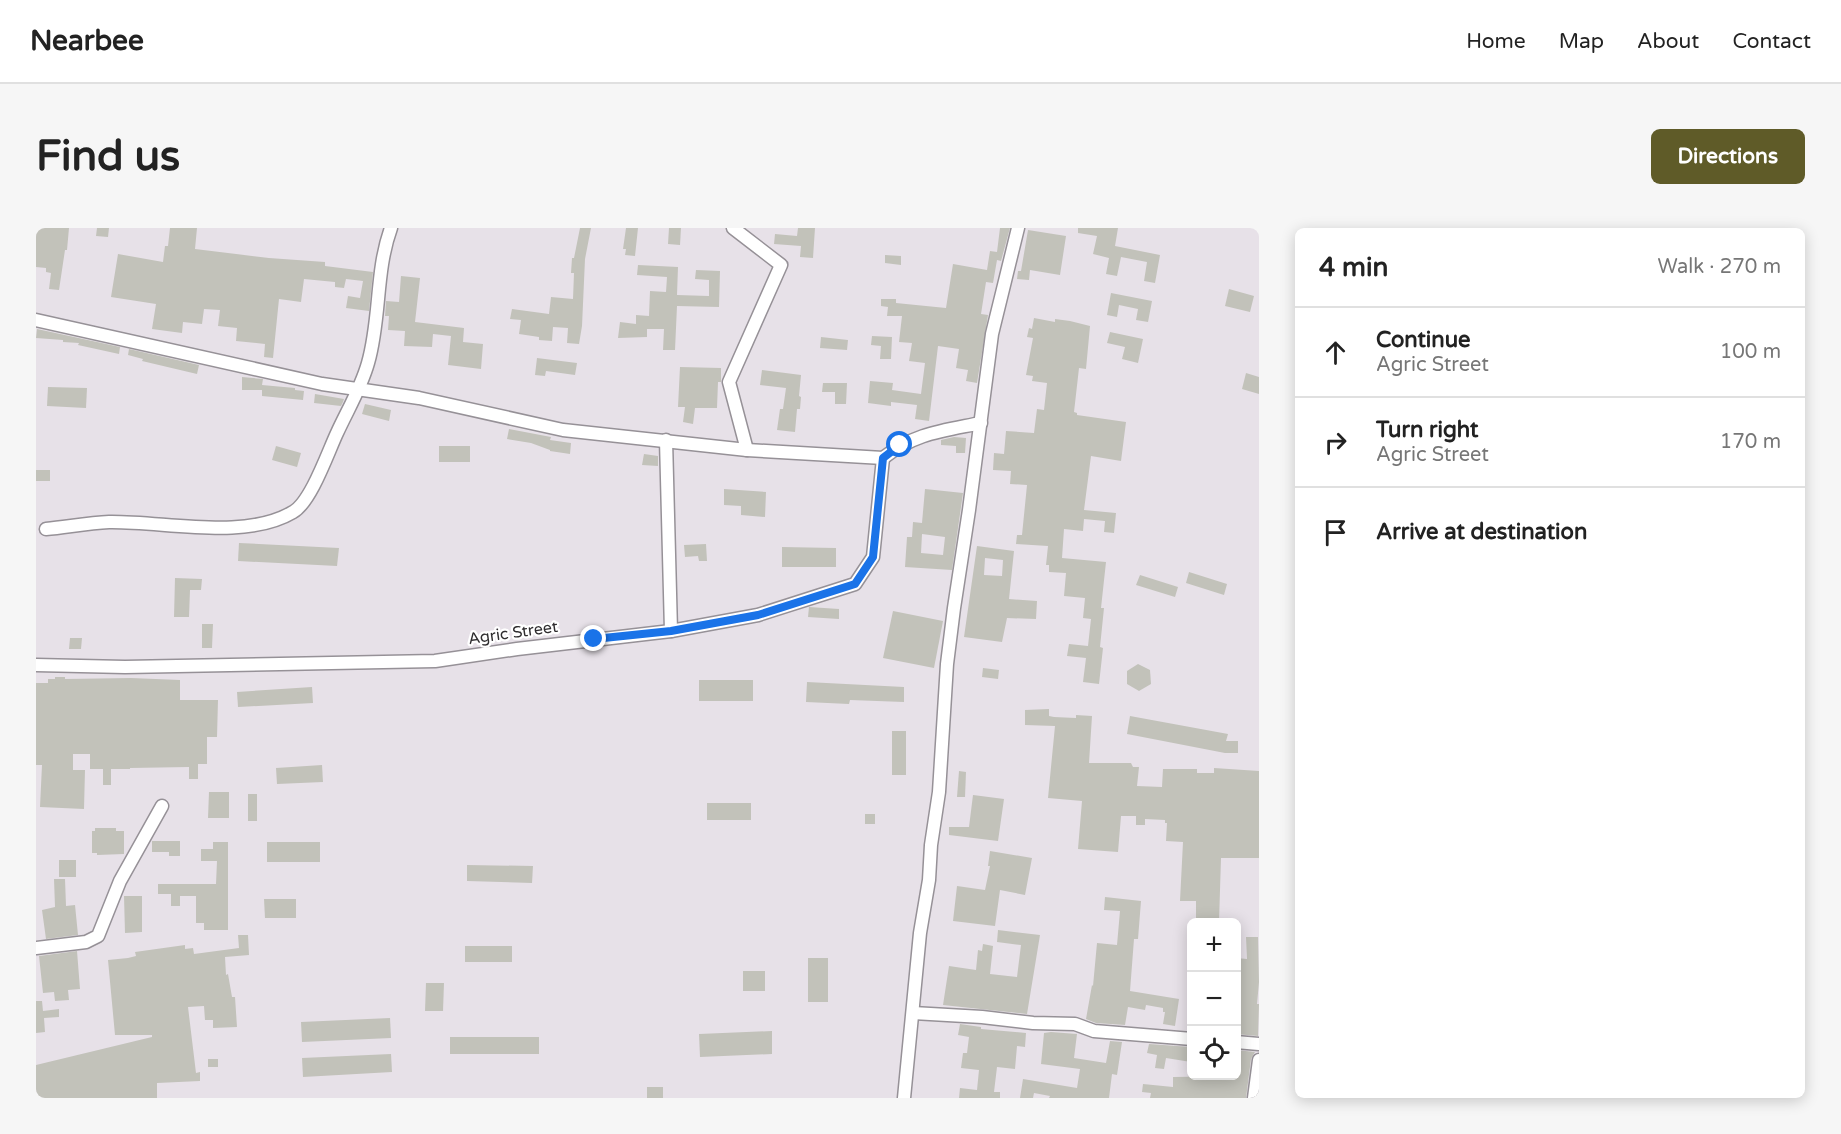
<!DOCTYPE html>
<html lang="en">
<head>
<meta charset="utf-8">
<style>
  body { margin:0; font-family:"Varela Round",sans-serif; background:#f6f6f6; color:#222 }
  .controls { position:absolute; right:18px; bottom:18px; display:grid; overflow:hidden; border-radius:9px; box-shadow:0 3px 15px #0003 }
  .controls button { width:54px; height:54px; display:grid; place-items:center; padding:0; border:0; border-bottom:2px solid #e0e0e0; background:#fff; color:#222; font:30px sans-serif }
  .stop { position:absolute; width:18px; height:18px; margin:-14px; border:4px solid #1a73e8; border-radius:50%; background:#fff }
  .stop.end { background:#1a73e8; border-color:#fff; box-shadow:0 2px 6px #0008 }
  .list { margin:0; padding:0; list-style:none }
  h2 { display:flex; justify-content:space-between; align-items:center; height:78px; margin:0; padding:0 24px; font-size:26px }
  h2 small { font-size:20px; font-weight:400; color:#767676 }
  .list li { display:grid; grid-template-columns:39px 1fr auto; gap:18px; align-items:center; box-sizing:border-box; height:90px; padding:0 24px; border-top:2px solid #e0e0e0 }
  .list b { display:block; font-size:22px; white-space:nowrap }
  .list p { margin:0; font-size:20px; white-space:nowrap; color:#767676 }
  .list em { font-size:20px; font-style:normal; color:#767676 }
  .icon { flex:none; width:33px; height:33px; fill:none; stroke:currentColor; stroke-width:2; stroke-linecap:round; stroke-linejoin:round }
  .map { position:relative; flex:none; width:1223px; height:870px; overflow:hidden; border-radius:9px }
  header { display:flex; align-items:center; gap:36px; box-sizing:border-box; height:84px; padding:0 30px; background:#fff; border-bottom:2px solid #e0e0e0 }
  header strong { font-size:28px }
  nav { display:flex; gap:33px; margin-inline-start:auto; font-size:21px }
  .intro { display:flex; align-items:center; justify-content:space-between; box-sizing:border-box; height:144px; padding:0 36px }
  h1 { margin:0; font-size:42px }
  .button { padding:15px 27px; border-radius:9px; background:#5f5b28; color:#fff; font-size:21px; font-weight:700 }
  main { display:flex; gap:36px; padding:0 36px }
  aside { flex:1; background:#fff; border-radius:9px; box-shadow:0 3px 15px #0003 }
  .map>svg:first-child { display:block }
</style>
</head>
<body>
<header>
<strong>Nearbee</strong>
<nav><a>Home</a><a>Map</a><a>About</a><a>Contact</a></nav>
</header>
<div class="intro"><h1>Find us</h1><a class="button">Directions</a></div>
<main>
<div class="map">
<svg width="1223" height="870" viewBox="0 0 1223 870">
  <rect width="100%" height="100%" fill="#e7e1e8"/>
  <g fill="#c2c2ba" fill-rule="evenodd">
    <polygon points="0,0 33,0 31,22 29,22 23,62 13,61 15,45 10,44 10,40 0,39"/>
    <polygon points="61,0 73,0 72,9 60,8"/>
    <polygon points="134,0 161,0 159,21 233,30 289,34 289,38 337,44 333,83 310,80 312,68 324,70 327,53 310,51 308,60 299,59 299,54 268,51 265,74 243,71 237,130 228,129 229,116 200,113 201,100 182,98 184,82 168,81 166,96 147,94 146,105 116,101 120,76 75,69 82,26 127,34 129,18 132,18"/>
    <polygon points="544,0 555,0 549,31 546,98 543,116 531,115 532,100 517,99 516,113 503,112 503,109 483,106 485,92 474,91 476,81 513,86 515,69 537,71 538,45 535,45 536,30 538,30"/>
    <polygon points="590,0 602,0 599,28 589,27 590,21 587,21"/>
    <polygon points="633,0 645,0 644,17 632,16"/>
    <polygon points="762,0 779,0 777,30 764,29 765,18 738,16 739,6 761,8"/>
    <polygon points="964,0 974,0 965,33 961,32 957,55 950,54 945,86 952,87 941,155 930,153 932,142 920,140 923,121 902,118 893,193 879,191 881,177 855,174 855,178 832,175 834,153 857,155 856,162 885,166 889,135 873,133 876,115 863,114 866,88 851,88 852,79 845,78 845,71 860,71 860,75 910,80 917,36 951,42 954,23 961,24"/>
    <polygon points="1042,0 1082,0 1079,18 1124,27 1119,55 1108,53 1111,34 1085,29 1081,48 1070,46 1073,30 1057,26 1061,8 1042,5"/>
    <polygon points="992,2 1030,8 1024,47 994,42 993,52 981,51 982,43 985,43"/>
    <polygon points="849,27 865,28 865,37 849,35"/>
    <polygon points="602,37 642,39 641,67 673,68 673,52 659,51 660,42 684,43 683,79 641,78 639,122 627,122 628,101 611,101 611,109 582,110 584,94 600,96 600,87 613,88 614,63 630,64 631,49 601,47"/>
    <polygon points="365,48 384,50 379,94 428,100 427,114 447,116 445,141 412,137 415,108 397,106 396,119 368,118 369,103 352,102 353,88 349,88 350,73 363,74"/>
    <polygon points="1193,61 1218,68 1214,84 1189,78"/>
    <polygon points="1075,65 1116,73 1112,94 1100,92 1102,81 1083,77 1081,89 1071,87"/>
    <polygon points="998,90 1019,94 1019,91 1034,93 1054,98 1050,141 1043,140 1038,184 1041,185 1041,187 1090,194 1085,233 1055,228 1048,282 1080,285 1078,305 1068,304 1069,293 1048,291 1047,303 1028,301 1026,330 1070,334 1065,380 1068,380 1064,419 1067,420 1063,456 1047,454 1050,430 1031,428 1033,416 1052,418 1055,391 1047,390 1049,370 1028,368 1030,345 1013,344 1013,337 1010,337 1012,318 980,316 981,307 986,307 991,257 974,256 975,243 957,242 958,225 968,226 970,203 998,205 1001,181 1008,182 1011,155 996,153 997,148 990,147 997,110 991,109 993,100 996,101"/>
    <polygon points="1,101 84,119 83,126 42,117 43,115 27,114 27,112 0,110"/>
    <polygon points="1074,104 1107,111 1102,135 1086,131 1089,119 1071,115"/>
    <polygon points="836,108 856,109 855,131 844,131 845,118 835,117"/>
    <polygon points="785,109 812,112 811,122 784,120"/>
    <polygon points="93,121 163,137 161,146 106,133 107,131 92,127"/>
    <polygon points="501,130 541,135 539,147 510,143 509,148 499,147"/>
    <polygon points="644,139 685,140 685,154 682,154 681,180 659,180 657,196 647,194 649,179 642,179"/>
    <polygon points="726,142 765,147 763,168 765,169 764,181 761,181 759,204 741,202 744,181 747,181 750,160 724,157"/>
    <polygon points="1210,145 1223,149 1223,166 1206,161"/>
    <polygon points="206,149 227,151 226,157 259,160 259,162 268,163 267,172 226,168 226,162 206,162"/>
    <polygon points="787,155 811,155 810,176 799,176 799,164 786,164"/>
    <polygon points="12,159 51,160 50,180 11,178"/>
    <polygon points="279,166 308,171 307,174 305,178 278,175"/>
    <polygon points="329,176 355,182 353,193 326,186"/>
    <polygon points="473,201 515,209 514,212 535,215 534,226 514,223 514,222 495,215 471,211"/>
    <polygon points="918,209 930,210 929,225 920,225 920,218 905,217 905,212"/>
    <polygon points="240,218 265,225 261,239 236,232"/>
    <rect x="403" y="218" width="31" height="16"/>
    <polygon points="608,226 622,228 622,238 606,237"/>
    <rect x="0" y="242" width="14" height="11"/>
    <polygon points="688,261 730,264 729,289 705,287 705,278 688,277"/>
    <path d="M889,261L927,265L916,342L869,339L871,309H876L877,294L886,295ZM886,306L909,309L907,327L885,325Z"/>
    <polygon points="203,315 303,320 301,338 202,333"/>
    <polygon points="670,316 671,333 663,333 662,328 649,329 648,317"/>
    <path d="M941,318L978,323L973,371L1001,373L1000,391L971,390L966,414L928,409ZM949,330L967,332L966,348L948,347Z"/>
    <polygon points="746,319 800,320 800,339 746,339"/>
    <polygon points="1153,344 1191,356 1188,367 1150,355"/>
    <polygon points="1104,347 1142,359 1139,369 1100,357"/>
    <polygon points="139,350 166,351 165,362 154,362 153,389 138,389"/>
    <polygon points="773,379 803,381 803,391 772,389"/>
    <polygon points="857,383 907,393 898,440 847,430"/>
    <polygon points="166,396 177,396 176,420 166,420"/>
    <polygon points="34,410 46,410 45,421 33,421"/>
    <polygon points="1102,436 1114,442 1115,456 1103,463 1091,456 1091,443"/>
    <polygon points="947,440 963,442 962,451 946,449"/>
    <polygon points="19,449 29,449 29,451 95,450 144,452 144,472 182,472 181,509 171,509 171,536 162,536 162,551 153,551 153,539 94,540 94,541 75,541 75,557 67,557 67,541 54,541 54,526 37,526 37,542 49,542 48,581 4,579 6,537 0,537 0,455 12,455 12,451 19,451"/>
    <rect x="663" y="452" width="54" height="21"/>
    <polygon points="771,454 868,459 868,474 814,472 813,476 770,474"/>
    <polygon points="276,459 277,475 202,479 201,464"/>
    <polygon points="1013,481 1013,488 1018,489 1040,490 1040,487 1056,488 1053,535 1095,535 1097,539 1103,539 1101,558 1126,559 1127,541 1161,541 1161,545 1178,545 1178,540 1223,543 1223,630 1185,630 1183,694 1171,694 1171,690 1160,690 1160,673 1144,673 1147,614 1130,613 1131,595 1129,595 1129,592 1109,591 1109,597 1100,597 1100,588 1085,588 1082,624 1042,621 1046,573 1012,570 1019,498 989,497 989,482"/>
    <polygon points="1094,488 1192,506 1190,513 1202,513 1202,525 1189,525 1091,506"/>
    <rect x="856" y="503" width="14" height="44"/>
    <polygon points="286,537 287,554 241,556 240,540"/>
    <polygon points="923,543 930,544 929,569 921,569"/>
    <polygon points="173,564 193,564 193,590 172,590"/>
    <rect x="212" y="566" width="9" height="27"/>
    <polygon points="937,567 968,571 962,613 913,607 913,599 933,599"/>
    <rect x="671" y="575" width="44" height="17"/>
    <rect x="829" y="586" width="10" height="10"/>
    <polygon points="59,600 80,600 80,603 88,603 88,626 61,627 61,625 56,625 56,603 59,603"/>
    <polygon points="116,613 144,613 144,628 133,628 133,624 116,624"/>
    <polygon points="177,614 192,614 192,702 168,702 168,695 160,695 160,668 144,668 144,678 135,678 135,666 122,666 122,656 180,656 181,633 165,633 165,621 177,621"/>
    <rect x="231" y="614" width="53" height="20"/>
    <polygon points="954,623 996,630 989,667 964,662 959,698 917,693 921,658 949,662 954,638 952,638"/>
    <rect x="23" y="632" width="17" height="17"/>
    <polygon points="431,637 497,638 496,655 431,653"/>
    <polygon points="18,651 29,651 30,678 39,677 42,707 10,711 6,682 19,679"/>
    <polygon points="88,668 106,668 106,704 89,705"/>
    <polygon points="1069,669 1105,673 1102,711 1098,711 1094,763 1143,771 1139,798 1127,796 1129,784 1127,784 1127,780 1110,777 1109,782 1092,779 1089,797 1060,795 1050,791 1056,757 1057,758 1061,715 1081,717 1084,683 1068,682"/>
    <polygon points="228,671 260,671 260,690 229,690"/>
    <polygon points="962,702 1004,707 991,786 907,777 913,738 940,742 942,722 946,723 947,716 957,718 954,746 981,749 985,717 961,714"/>
    <polygon points="202,707 212,707 213,727 189,729 190,747 192,746 196,769 199,769 201,799 177,800 177,792 169,792 168,778 152,779 160,845 164,844 164,853 121,855 121,870 0,870 0,837 116,809 116,807 79,807 72,732 92,730 100,728 99,724 149,717 149,721 157,720 158,726 203,720"/>
    <polygon points="1210,709 1222,709 1223,754 1221,776 1223,776 1222,808 1200,806 1200,730 1211,731"/>
    <rect x="429" y="718" width="47" height="16"/>
    <polygon points="41,723 44,761 32,762 33,772 19,773 18,764 7,765 3,728"/>
    <rect x="772" y="730" width="20" height="44"/>
    <rect x="707" y="743" width="22" height="20"/>
    <polygon points="390,755 408,755 407,783 389,783"/>
    <polygon points="0,773 6,773 7,783 23,781 23,789 8,790 9,804 0,805"/>
    <polygon points="354,790 355,810 266,814 265,794"/>
    <polygon points="924,796 945,799 945,801 990,805 989,819 981,818 979,841 961,839 958,864 964,864 964,870 923,870 924,860 941,862 943,842 925,840 927,825 931,825 933,809 922,807"/>
    <polygon points="736,803 736,826 664,829 663,806"/>
    <polygon points="1015,804 1041,806 1038,830 1070,835 1074,813 1086,814 1081,847 1076,846 1073,870 1013,870 1014,868 998,865 997,870 984,870 987,851 1041,860 1044,841 1005,836 1008,805"/>
    <rect x="414" y="809" width="89" height="17"/>
    <polygon points="1113,816 1155,819 1155,834 1130,830 1128,841 1119,840 1121,827 1111,825"/>
    <polygon points="1200,822 1219,824 1215,831 1210,870 1114,870 1115,865 1106,864 1107,856 1137,859 1137,849 1200,848"/>
    <polygon points="355,826 356,844 267,849 266,830"/>
    <rect x="172" y="831" width="10" height="8"/>
    <rect x="611" y="859" width="16" height="11"/>
  </g>
  <g fill="none" stroke-linecap="round" stroke-linejoin="round">
    <g stroke="#969197" stroke-width="15">
      <g id="minor">
        <polyline points="697,0 745,37 693,154 711,222"/>
        <path d="M0,92L286,156L383,170L527,202L711,222L847,230C879,205 906,203 945,195"/>
        <polyline points="630,212 635,403"/>
        <path d="M10,301C31,299 52,295 73,294C129,293 208,313 257,284C275,274 292,224 301,205C312,181 325,160 332,135C345,90 339,44 355,0"/>
        <polyline points="0,437 89,439 399,433 481,421 635,403 722,387 819,356 837,329 847,230"/>
        <polyline points="0,720 50,714 62,708 84,653 126,578"/>
        <polyline points="877,785 946,789 997,795 1039,796 1058,803 1156,811"/>
        <polyline points="1200,814 1223,816"/>
        <polyline points="868,870 884,705 893,652 895,617 903,564 911,436 918,380 933,282 956,106 982,0"/>
        <polyline points="1218,870 1223,832"/>
      </g>
    </g>
    <use href="#minor" stroke="#fff" stroke-width="12"/>
  </g>
  <g fill="none" stroke-linecap="round" stroke-linejoin="round">
    <polyline stroke="#1a73e8" stroke-width="8" points="558,411 635,403 722,387 819,356 837,329 847,230 864,217"/>
  </g>
  <g text-anchor="middle" dominant-baseline="central" stroke-width="4.5" stroke-linejoin="round" paint-order="stroke">
    <g font-size="16" fill="#2f2d2f" stroke="#fff">
      <text transform="translate(477 405) rotate(-8)">Agric Street</text>
    </g>
  </g>
</svg>
<div class="controls">
<button>+</button>
<button>−</button>
<button><svg class="icon" aria-label="locate" viewBox="0 0 24 24"><circle cx="12" cy="12" r="6"/><path d="M12 2v4M12 18v4M2 12h4M18 12h4"/></svg></button>
</div>
<div class="stop" style="left:864px;top:217px"></div>
<div class="stop end" style="left:558px;top:411px"></div>
</div>
<aside>
<h2>4 min<small>Walk · 270 m</small></h2>
<ul class="list">
<li><svg class="icon" aria-label="ahead" viewBox="0 0 24 24"><path d="M12 20V5M6 11l6-6 6 6"/></svg><div><b>Continue</b><p>Agric Street</p></div><em>100 m</em></li>
<li><svg class="icon" aria-label="right" viewBox="0 0 24 24"><path d="M7 20v-9h11M14 6l5 5-5 5"/></svg><div><b>Turn right</b><p>Agric Street</p></div><em>170 m</em></li>
<li><svg class="icon" aria-label="arrive" viewBox="0 0 24 24"><path d="M6 21V4h12l-3 4 3 4H6"/></svg><div><b>Arrive at destination</b></div></li>
</ul>
</aside>
</main>
</body>
</html>
